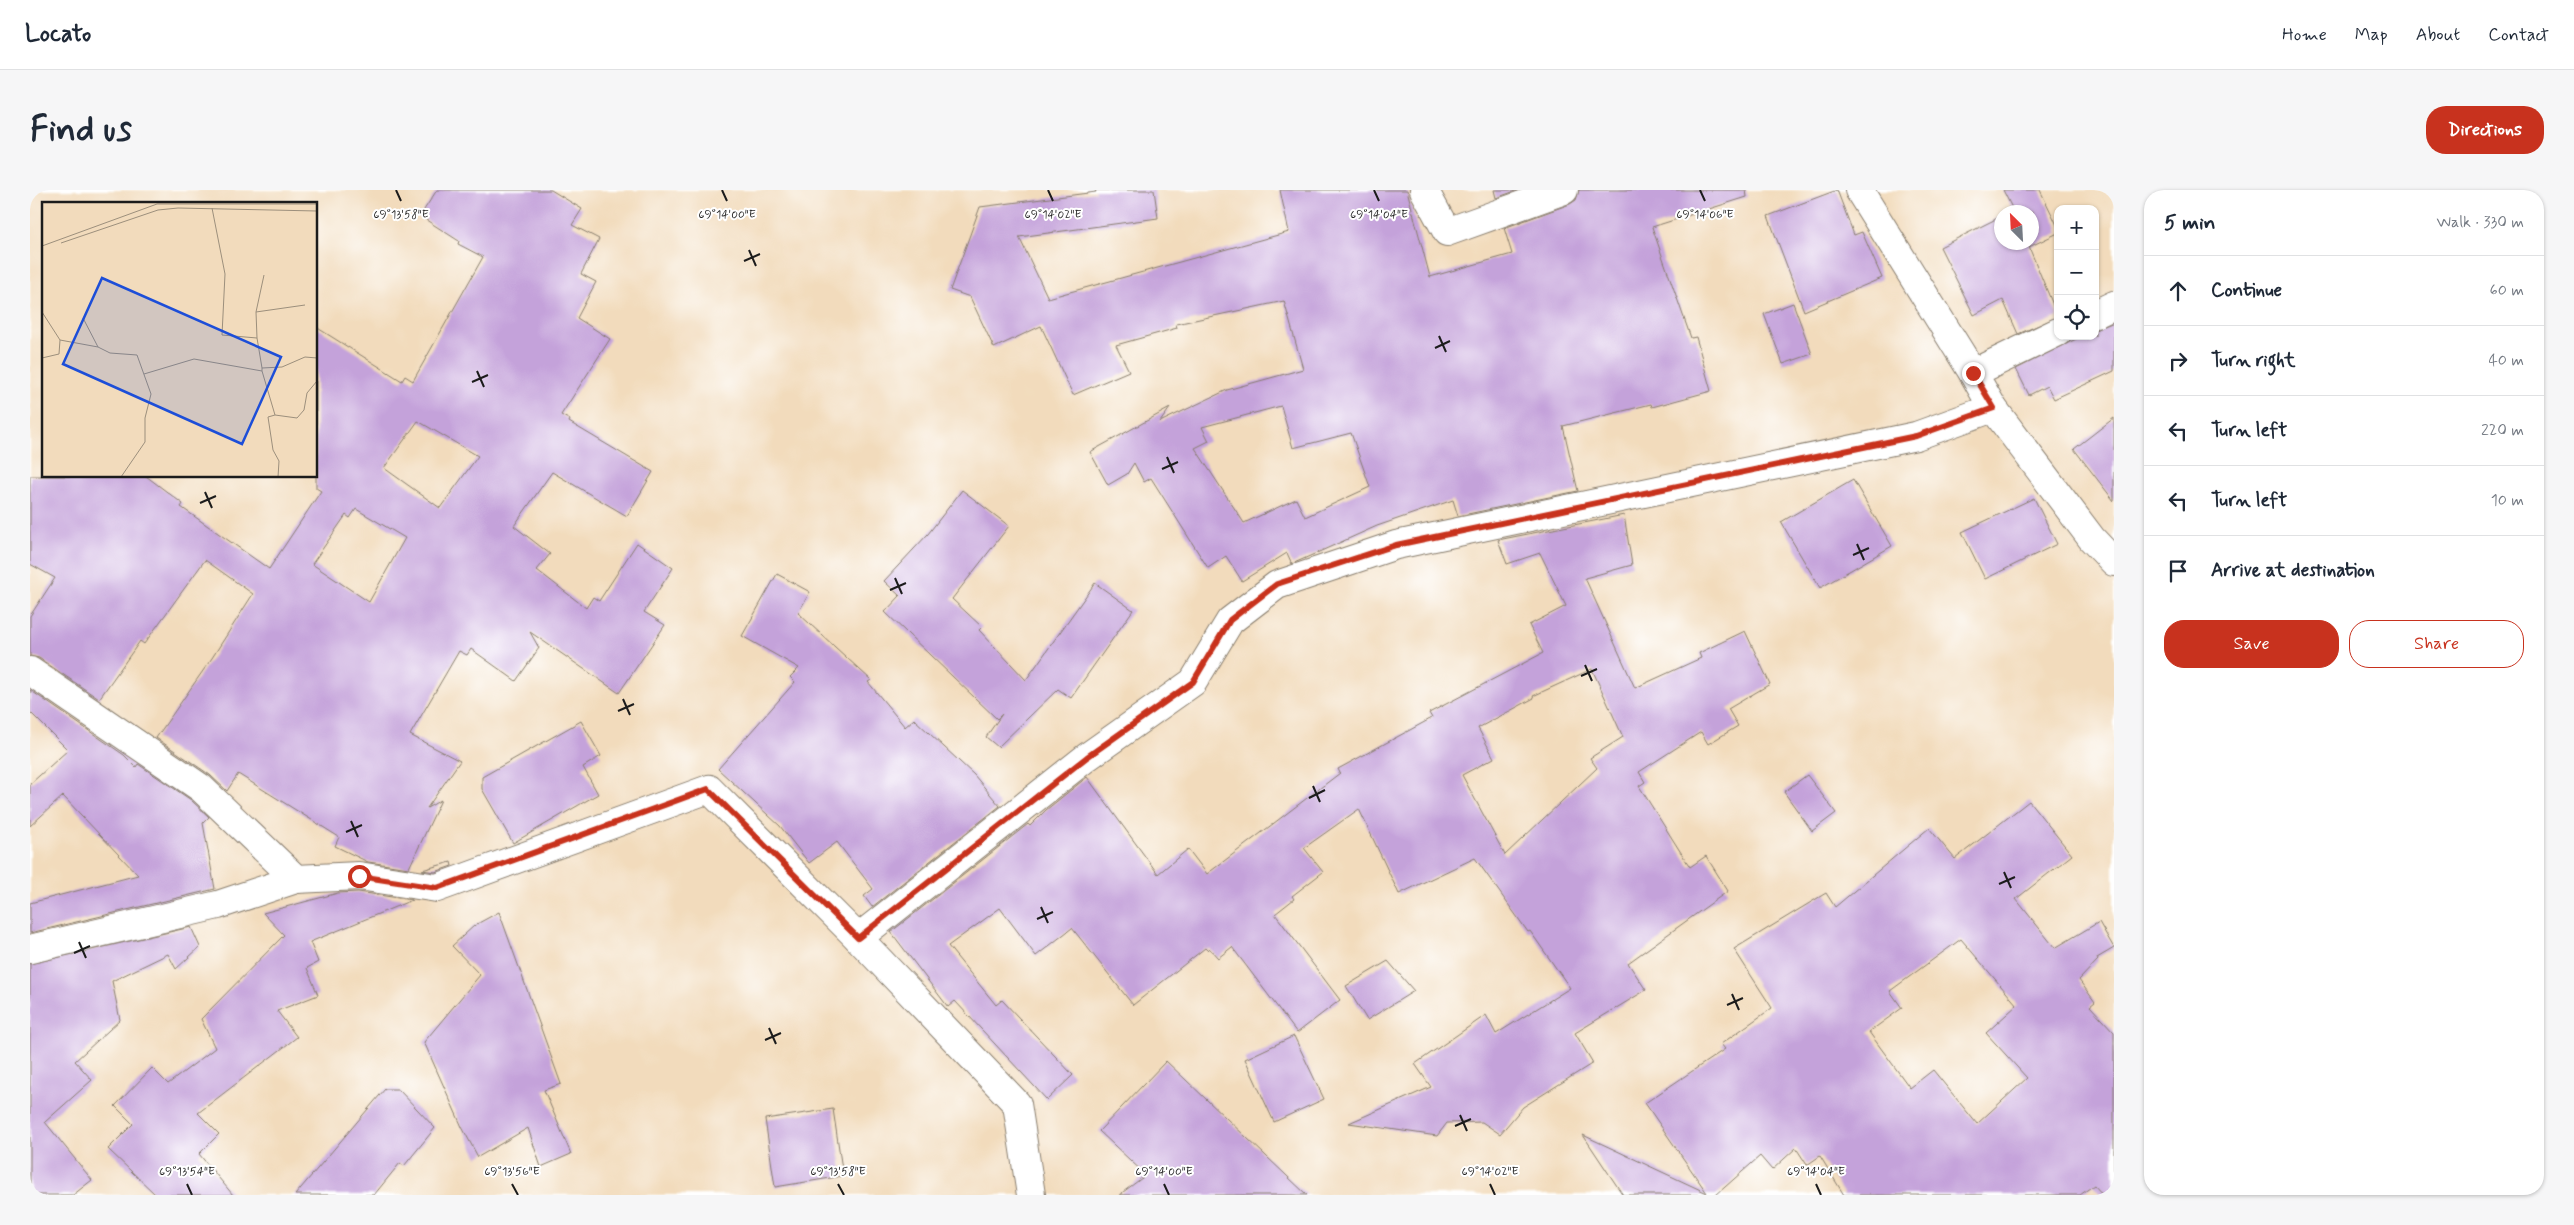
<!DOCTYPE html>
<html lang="en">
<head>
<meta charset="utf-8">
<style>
  body { margin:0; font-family:Mynerve,sans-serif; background:#f6f6f7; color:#1f2937 }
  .controls { position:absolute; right:15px; top:15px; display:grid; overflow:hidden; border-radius:10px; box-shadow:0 1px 4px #0004 }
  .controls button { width:45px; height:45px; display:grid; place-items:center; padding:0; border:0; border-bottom:1px solid #e0e1e3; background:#fff; color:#1f2937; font:25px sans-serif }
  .compass { position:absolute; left:1964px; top:15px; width:45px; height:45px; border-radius:50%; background:#fff; box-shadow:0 1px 4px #0004; rotate:336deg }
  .stop { position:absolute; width:15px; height:15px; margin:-11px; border:4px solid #c8321e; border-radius:50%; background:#fff }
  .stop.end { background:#c8321e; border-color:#fff; box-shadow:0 1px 5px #0008 }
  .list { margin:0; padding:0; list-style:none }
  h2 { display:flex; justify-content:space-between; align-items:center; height:65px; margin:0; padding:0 20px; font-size:21px }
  h2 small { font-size:16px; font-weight:400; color:#747a83 }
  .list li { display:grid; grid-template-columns:32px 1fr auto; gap:15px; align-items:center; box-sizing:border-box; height:70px; padding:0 20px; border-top:1px solid #e0e1e3 }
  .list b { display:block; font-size:19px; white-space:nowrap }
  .list em { font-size:16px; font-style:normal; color:#747a83 }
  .actions { display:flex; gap:10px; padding:15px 20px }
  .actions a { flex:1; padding:11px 0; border:1px solid #c8321e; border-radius:20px; text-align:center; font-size:18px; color:#c8321e }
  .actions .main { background:#c8321e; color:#fff }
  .icon { flex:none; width:28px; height:28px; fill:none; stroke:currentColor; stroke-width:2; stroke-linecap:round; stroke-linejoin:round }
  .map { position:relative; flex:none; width:2084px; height:1005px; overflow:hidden; border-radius:20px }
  header { display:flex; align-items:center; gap:30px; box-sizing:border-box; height:70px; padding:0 25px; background:#fff; border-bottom:1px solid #e0e1e3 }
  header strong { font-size:24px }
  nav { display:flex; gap:28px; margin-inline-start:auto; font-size:18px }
  .intro { display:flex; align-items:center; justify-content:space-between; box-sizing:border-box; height:120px; padding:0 30px }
  h1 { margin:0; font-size:35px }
  .button { padding:12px 22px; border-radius:20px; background:#c8321e; color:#fff; font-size:18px; font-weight:700 }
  main { display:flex; gap:30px; padding:0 30px }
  aside { flex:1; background:#fff; border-radius:20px; box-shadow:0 1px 4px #0004 }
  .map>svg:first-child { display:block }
</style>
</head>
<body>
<header>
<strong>Locato</strong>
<nav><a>Home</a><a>Map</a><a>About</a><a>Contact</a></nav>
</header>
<div class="intro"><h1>Find us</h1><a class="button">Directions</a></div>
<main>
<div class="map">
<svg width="2084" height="1005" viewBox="0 0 2084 1005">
  <rect width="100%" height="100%" fill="#fff"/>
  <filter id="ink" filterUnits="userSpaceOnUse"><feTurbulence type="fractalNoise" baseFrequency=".02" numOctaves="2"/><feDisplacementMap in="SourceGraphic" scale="10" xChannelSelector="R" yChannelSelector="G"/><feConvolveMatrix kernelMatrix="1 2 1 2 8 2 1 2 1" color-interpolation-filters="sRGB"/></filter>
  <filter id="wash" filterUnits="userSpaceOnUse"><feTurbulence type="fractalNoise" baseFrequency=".0096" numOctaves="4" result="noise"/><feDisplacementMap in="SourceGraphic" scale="20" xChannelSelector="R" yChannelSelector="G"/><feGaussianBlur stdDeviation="1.12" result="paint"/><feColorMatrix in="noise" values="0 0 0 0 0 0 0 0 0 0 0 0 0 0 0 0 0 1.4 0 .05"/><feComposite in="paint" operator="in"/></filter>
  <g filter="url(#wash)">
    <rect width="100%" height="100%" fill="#f2dbbc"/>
    <g id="blocks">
      <g fill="#c4a2da" fill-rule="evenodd">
        <path d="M407,0H521L552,19L542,35L569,49L551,84L566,92L547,128L580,149L531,225L540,230L539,232L623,282L597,326L522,282L484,336L520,364L507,380L556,418L563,407L569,411L607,353L643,378L614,422L635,435L589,503L500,442L509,458L486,491L441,459L437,465L429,461L380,545L430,571L397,618L411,610L379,678L338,672L305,656L309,647L208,584L197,601L180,585L126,548L182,468L223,404L175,370L114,454L110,451L69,509L9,468L0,466V426L25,388L0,374V286H116L153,314L151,317L239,379L291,301L286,298V137L372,191L375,186L383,191L453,67L428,54L429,51L390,26ZM388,231L448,266L410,318L354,278ZM326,319L375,348L339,412L282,374L316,325L320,328Z"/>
        <path d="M1065,0H1124L1128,28L989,47L1018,108L1259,42L1250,0H1377L1400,87L1482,64L1474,38L1540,14L1546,10L1549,0H1716L1717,7L1622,37L1661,148L1666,147L1681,201L1622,217L1621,214L1533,236L1548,301L1428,326L1423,310L1347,336L1262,374L1257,363L1212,391L1196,366L1178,378L1121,288L1114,292L1104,273L1097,284L1078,295L1060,262L1140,218L1130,232L1197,200L1273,179L1254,111L1146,134L1147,138L1086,155L1099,181L1043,205L1011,136L964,158L940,107L920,100L950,17L1066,2ZM1251,216L1263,258L1321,243L1340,297L1275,327L1266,309L1214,333L1165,258L1179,251L1172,237Z"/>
        <polygon points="1464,0 1488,0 1466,8"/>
        <polygon points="1807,0 1824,45 1832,42 1852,88 1774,121 1738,26"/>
        <polygon points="1973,0 2010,0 2028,37 2028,43 1999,57 2028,127 1988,144 1973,110 1944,125 1910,57 1972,26 1972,52 2002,52 2002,22 1978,22 1983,20"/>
        <polygon points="1763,113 1782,164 1753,174 1734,124"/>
        <polygon points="2084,132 2084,181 2024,209 2017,196 1999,205 1986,179 2052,146 2065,146 2065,140"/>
        <polygon points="2084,228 2084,311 2044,259"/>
        <polygon points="1823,290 1862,356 1790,398 1751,332"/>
        <polygon points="932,300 979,336 922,409 952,437 949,440 996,490 1065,393 1103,420 1041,508 1028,499 968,557 956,547 972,524 967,529 855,422 870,406 854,391 898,344"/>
        <polygon points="2004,308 2027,354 1955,389 1932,342"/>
        <path d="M1594,325L1602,375L1555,388L1605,498L1671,468L1669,463L1715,441L1740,494L1698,519L1708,536L1678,554L1671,542L1609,582L1615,592L1609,596L1660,677L1676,666L1698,701L1598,773L1616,800L1545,843L1563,873L1493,917L1470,944L1452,932L1417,933L1407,946L1319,933L1401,897L1385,874L1456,825L1466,844L1540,798L1500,741L1498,742L1445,668L1369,704L1329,619L1274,658L1293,682L1262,706L1264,709L1245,724L1310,810L1267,843L1202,757L1188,768L1179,758L1177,760L1175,758L1103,815L1042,738L1006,766L970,718L918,756L966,815L972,810L1043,885L1017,910L925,811L918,817L861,742L998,634L1000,636L1016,620L1057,587L1128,684L1158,659L1177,684L1310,583L1308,579L1402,528L1399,523L1513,463L1499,435L1536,416L1510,363L1477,374L1468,350ZM1562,479L1593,547L1560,568L1567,578L1475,665L1432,585L1464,568L1448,538L1504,508L1503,506Z"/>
        <polygon points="747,384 780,402 768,423 841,490 838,492 875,537 884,529 944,585 970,616 842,717 834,706 843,699 807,652 779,673 750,636 688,579 765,492 760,487 769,478 712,446"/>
        <polygon points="0,500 94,565 106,577 108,574 161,610 179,627 173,633 185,699 0,743 0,713 108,685 33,606 0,636 0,594 38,560 0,522"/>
        <polygon points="551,531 571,566 553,577 568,604 483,653 452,599 452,587"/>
        <polygon points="1777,585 1806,623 1782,641 1754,602"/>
        <path d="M1999,611L2042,665L1986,709L2025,758L2069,732L2084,758L2067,768L2068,770L2049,790L2065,812L2060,816L2084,842V1005H2073L2064,995L2050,1005H1814L1790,966L1777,975L1766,958L1742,980L1730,966L1686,1005H1593L1553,945L1677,1003L1615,913L1695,859L1691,854L1742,818L1704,759L1796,703L1805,717L1899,638L1925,669ZM1931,749L1987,815L1956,843L1997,888L1947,934L1903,880L1880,898L1839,842L1872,818L1860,801Z"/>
        <polygon points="421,672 422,676 405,682 392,680"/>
        <polygon points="328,702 382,710 280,752 288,772 277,778 288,805 247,821 267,847 168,923 189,944 169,964 203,1005 126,1005 78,959 103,934 85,916 122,878 138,894 185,858 171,829 254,745 233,723 308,703"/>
        <polygon points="469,722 531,894 514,900 541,964 511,977 498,938 448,967 432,937 394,852 450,785 422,756 445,735"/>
        <polygon points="161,737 170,757 146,779 138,764 82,791 90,830 45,871 62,890 15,932 62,990 43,1005 0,1005 0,774"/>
        <polygon points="1358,771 1384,801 1337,830 1316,796"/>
        <polygon points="1264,846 1294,909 1244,932 1215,869"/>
        <polygon points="1136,871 1277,1005 1089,1005 1116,985 1069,941"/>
        <polygon points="355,899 368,899 405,938 374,976 370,973 344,1005 265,1005"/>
        <polygon points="803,919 813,986 745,997 735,929"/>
      </g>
    </g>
  </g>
  <g filter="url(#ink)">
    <use href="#blocks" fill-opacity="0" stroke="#877c6c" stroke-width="1"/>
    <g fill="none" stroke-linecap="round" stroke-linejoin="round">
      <g stroke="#877c6c" stroke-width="30">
        <g id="street">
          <polyline points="1394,0 1417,42 1534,0"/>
          <polyline points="1829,0 1943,183"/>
          <polyline points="2065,124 2084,115"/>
          <polyline points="1963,218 2062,349 2084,372"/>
          <polyline points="0,481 171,598 266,689"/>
          <polyline points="828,748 1057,567 1163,492 1200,431 1247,395 1366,355 1886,246 1963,218 1943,183 2028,142"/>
          <polyline points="0,759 188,715 266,689 329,686 407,698 679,599 828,748 987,914 1001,1005"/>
        </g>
      </g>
      <use href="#street" stroke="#fff" stroke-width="28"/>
    </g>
  </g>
  <g fill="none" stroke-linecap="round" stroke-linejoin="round" filter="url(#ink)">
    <polyline stroke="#c8321e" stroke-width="6" points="329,686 407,698 678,599 828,748 1057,567 1163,492 1200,430 1247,394 1366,355 1886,246 1964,218 1943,183"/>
  </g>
  <path fill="none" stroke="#1c1c1c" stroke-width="2" d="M366,0L371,11M692,0L697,11M1018,0L1023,11M1344,0L1349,11M1670,0L1675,11M719,60L726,76M714,71L730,64M1409,146L1416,162M1405,158L1420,151M447,181L454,197M442,192L458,185M1137,267L1144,283M1132,279L1148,272M175,302L182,318M170,313L186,306M1827,354L1834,370M1823,365L1839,358M865,388L872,404M860,400L876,393M1555,475L1562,491M1551,486L1567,479M593,509L600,525M588,521L604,514M1283,596L1290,612M1279,608L1295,600M321,631L328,647M316,642L332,635M1974,682L1981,698M1969,694L1985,687M1011,717L1018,733M1007,729L1023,722M49,752L56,768M44,763L60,756M1702,804L1709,820M1697,815L1713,808M739,838L746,854M735,850L751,843M1430,925L1437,941M1425,936L1441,929M157,994L162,1005M482,994L488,1005M808,994L814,1005M1134,994L1139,1005M1460,994L1465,1005M1786,994L1791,1005"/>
  <g transform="translate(12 12)">
    <rect width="275" height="275" fill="#f2dbbc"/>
    <path fill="none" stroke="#9c8f7c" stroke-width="1" d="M170,6L183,72L180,133L215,136L220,166M19,41L116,8L136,6L275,9M0,44L115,2H275M0,110L18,138L56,145L68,151L95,153L109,192L103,216V240L79,275M214,110L263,103M41,116L56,145M215,136L214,110L222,73M0,156L17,152L18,138M220,169L233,213L226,215L231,248L237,259L236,275M102,172L152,157L220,169V166L240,165L263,155L275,156M233,213L255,216L262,208L265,191L275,179"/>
    <path fill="#1d4ed8" fill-opacity="0.15" stroke="#1d4ed8" stroke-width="2.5" d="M60,76L239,155L200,242L21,162Z"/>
    <rect width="275" height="275" fill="none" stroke="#1c1c1c" stroke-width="2.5"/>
  </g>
  <g font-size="12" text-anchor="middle" fill="#1c1c1c" stroke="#fff" stroke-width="4" stroke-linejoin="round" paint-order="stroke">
    <text x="1023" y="28">69°14'02"E</text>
    <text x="371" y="28">69°13'58"E</text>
    <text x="697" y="28">69°14'00"E</text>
    <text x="1349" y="28">69°14'04"E</text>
    <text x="1675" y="28">69°14'06"E</text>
    <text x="157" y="985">69°13'54"E</text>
    <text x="482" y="985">69°13'56"E</text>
    <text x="808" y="985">69°13'58"E</text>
    <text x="1134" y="985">69°14'00"E</text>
    <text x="1460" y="985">69°14'02"E</text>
    <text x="1786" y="985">69°14'04"E</text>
  </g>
</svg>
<div class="controls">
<button>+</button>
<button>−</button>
<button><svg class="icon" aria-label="locate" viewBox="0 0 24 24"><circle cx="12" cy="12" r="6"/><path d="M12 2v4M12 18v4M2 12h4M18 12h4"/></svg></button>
</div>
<svg class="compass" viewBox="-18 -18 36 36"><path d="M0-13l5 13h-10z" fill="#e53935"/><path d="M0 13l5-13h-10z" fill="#747a83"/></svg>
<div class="stop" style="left:329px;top:686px"></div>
<div class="stop end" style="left:1943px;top:183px"></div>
</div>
<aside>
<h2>5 min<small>Walk · 330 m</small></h2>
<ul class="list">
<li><svg class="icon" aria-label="ahead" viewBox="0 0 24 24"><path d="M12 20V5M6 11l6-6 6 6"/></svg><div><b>Continue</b></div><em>60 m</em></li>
<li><svg class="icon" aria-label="right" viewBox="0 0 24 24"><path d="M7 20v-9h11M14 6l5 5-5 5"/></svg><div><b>Turn right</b></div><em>40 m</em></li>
<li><svg class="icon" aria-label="left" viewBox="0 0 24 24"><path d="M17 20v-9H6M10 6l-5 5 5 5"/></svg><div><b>Turn left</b></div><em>220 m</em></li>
<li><svg class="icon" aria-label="left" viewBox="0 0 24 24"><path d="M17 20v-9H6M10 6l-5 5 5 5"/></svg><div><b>Turn left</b></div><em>10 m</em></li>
<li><svg class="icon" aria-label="arrive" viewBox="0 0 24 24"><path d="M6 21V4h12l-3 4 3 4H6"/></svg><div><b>Arrive at destination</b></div></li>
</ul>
<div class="actions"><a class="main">Save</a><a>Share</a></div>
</aside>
</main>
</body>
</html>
